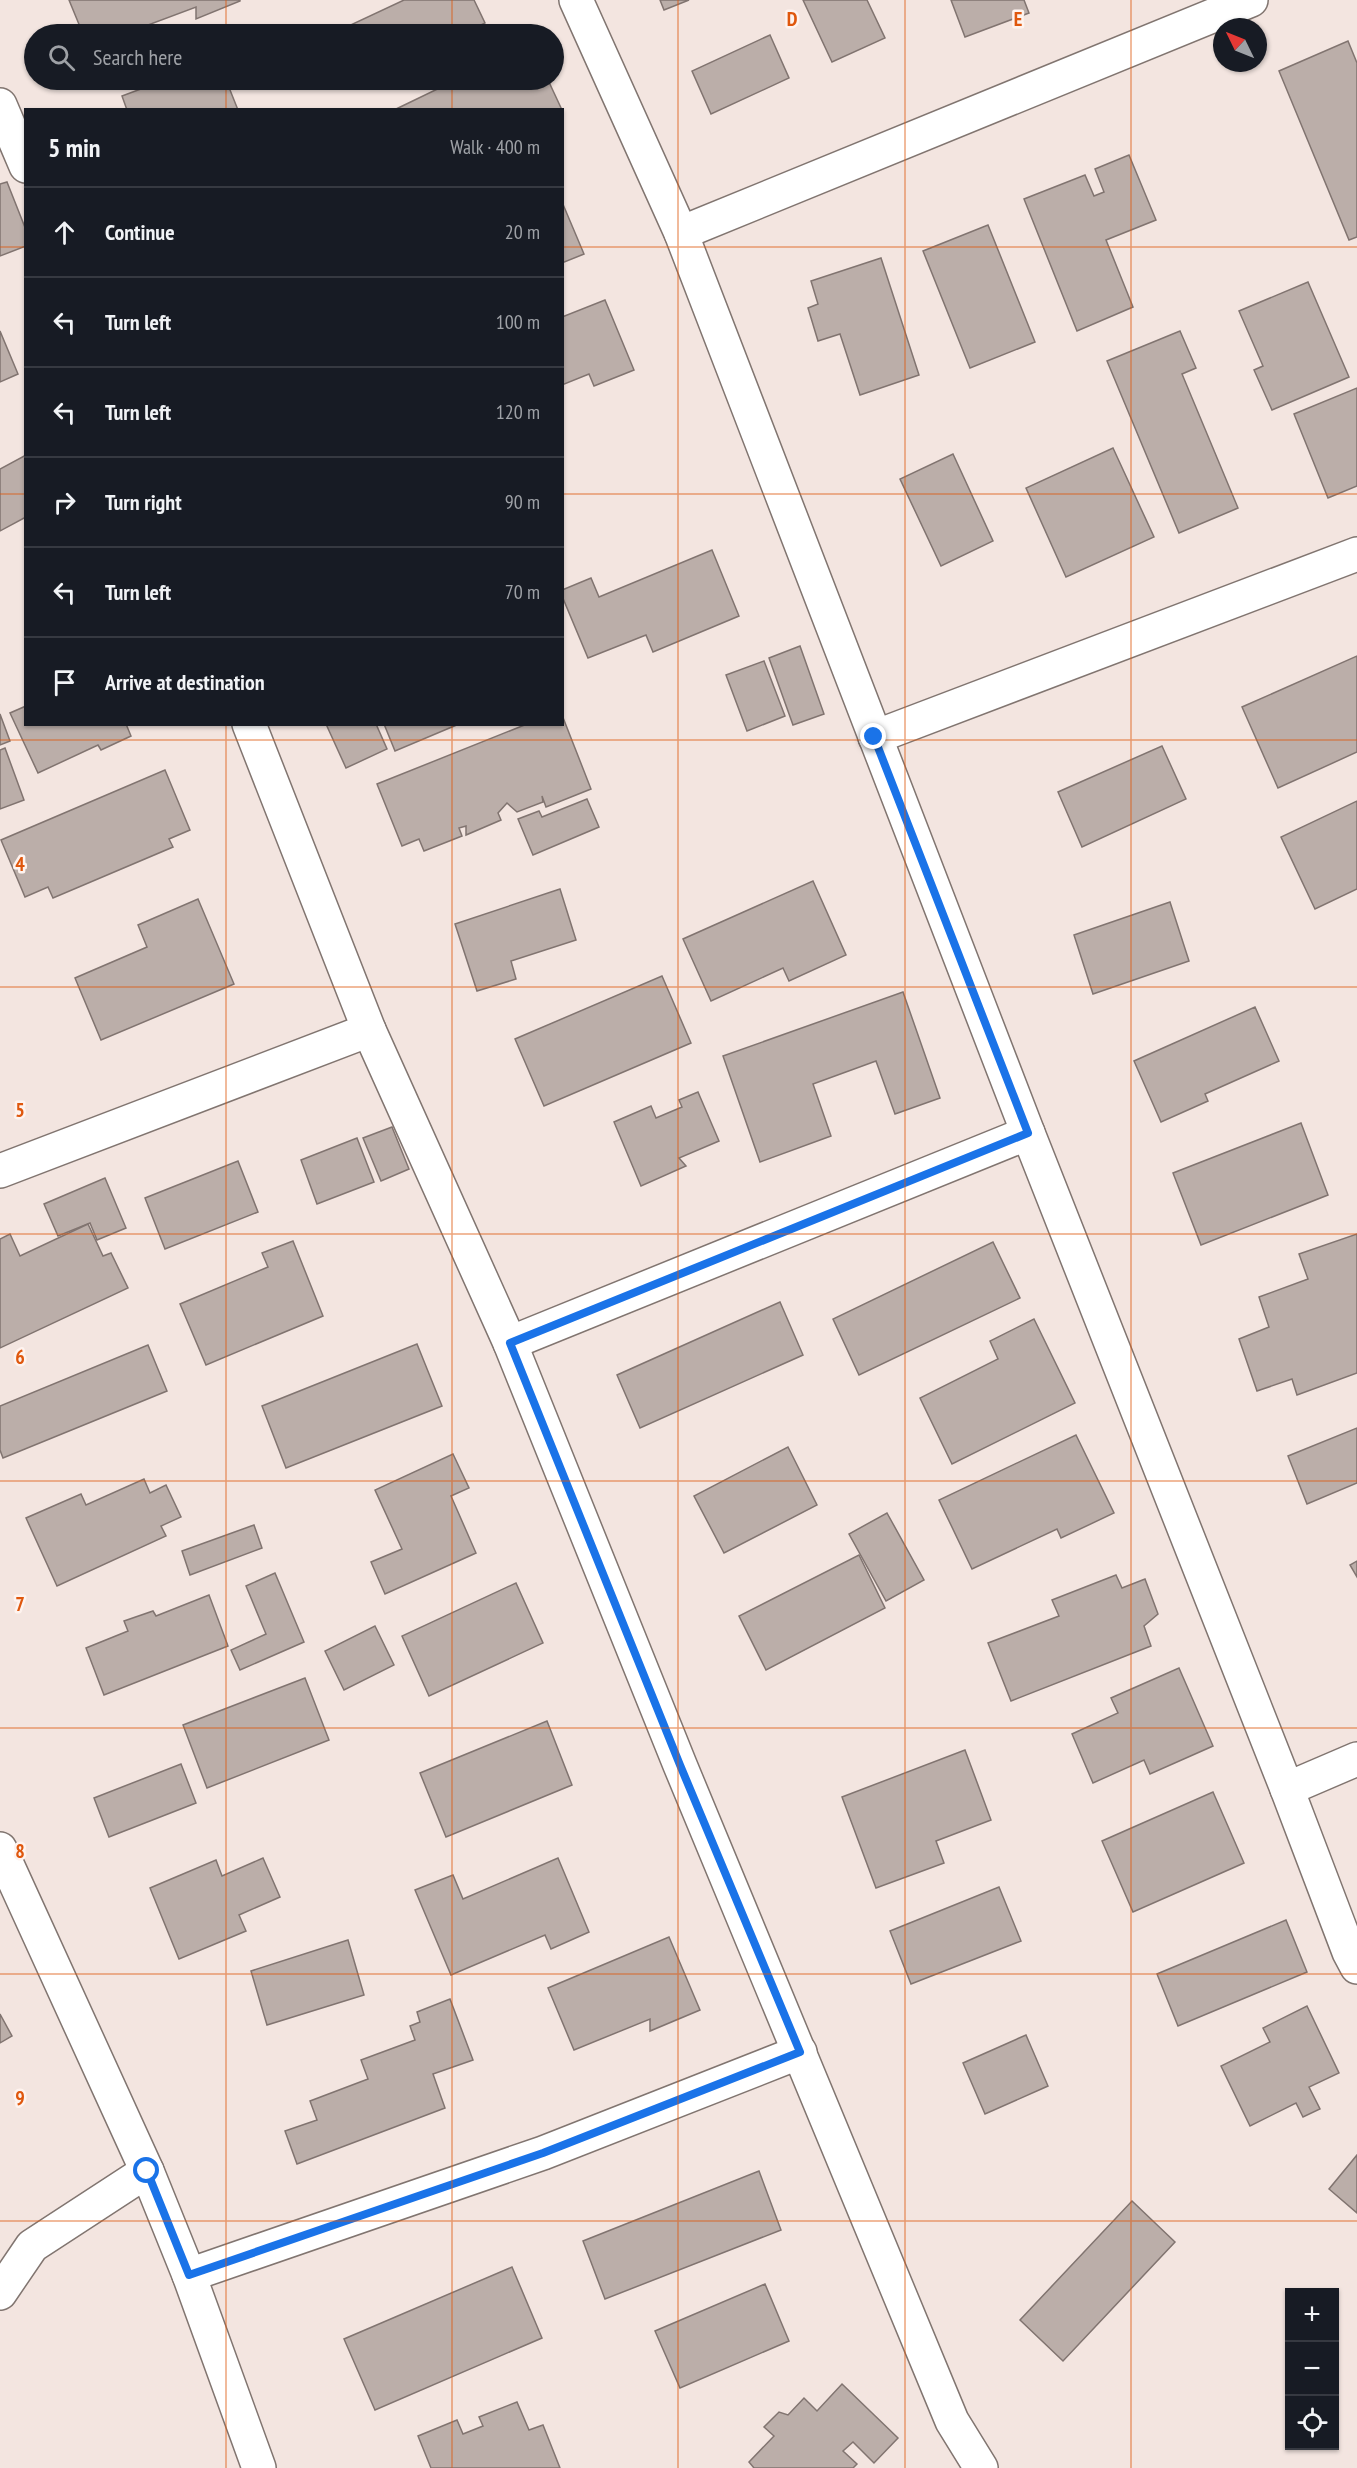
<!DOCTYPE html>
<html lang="en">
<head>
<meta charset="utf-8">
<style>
  body { margin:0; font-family:"PT Sans Narrow",sans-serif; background:#20242c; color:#f1f3f6 }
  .controls { position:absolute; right:18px; bottom:18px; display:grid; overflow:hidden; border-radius:0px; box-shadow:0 2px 4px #0004 }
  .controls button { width:54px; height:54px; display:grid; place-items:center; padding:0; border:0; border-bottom:2px solid #363941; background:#171b24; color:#f1f3f6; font:30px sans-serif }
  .compass { position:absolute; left:1213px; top:18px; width:54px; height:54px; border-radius:50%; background:#171b24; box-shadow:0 2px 4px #0004; rotate:313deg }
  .stop { position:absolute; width:18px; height:18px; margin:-14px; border:4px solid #1a73e8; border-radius:50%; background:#fff }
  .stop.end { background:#1a73e8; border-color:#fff; box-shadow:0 2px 6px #0008 }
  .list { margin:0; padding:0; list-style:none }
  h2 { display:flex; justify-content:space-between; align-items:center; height:78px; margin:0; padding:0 24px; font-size:26px }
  h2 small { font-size:20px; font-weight:400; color:#9ea1a6 }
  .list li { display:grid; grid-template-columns:39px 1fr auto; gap:18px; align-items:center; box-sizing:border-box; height:90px; padding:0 24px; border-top:2px solid #363941 }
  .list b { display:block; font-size:22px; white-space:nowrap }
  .list em { font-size:20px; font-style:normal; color:#9ea1a6 }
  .icon { flex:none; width:33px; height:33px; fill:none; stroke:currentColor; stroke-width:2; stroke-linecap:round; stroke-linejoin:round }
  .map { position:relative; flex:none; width:1357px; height:2468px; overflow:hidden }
  .search { position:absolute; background:#171b24; box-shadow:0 2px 4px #0004; left:24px; top:24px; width:540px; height:66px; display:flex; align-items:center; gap:15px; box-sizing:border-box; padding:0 21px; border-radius:33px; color:#9ea1a6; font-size:22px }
  .panel { position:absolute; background:#171b24; box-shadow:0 2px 4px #0004; left:24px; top:108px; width:540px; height:618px; border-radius:0px }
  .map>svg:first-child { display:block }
</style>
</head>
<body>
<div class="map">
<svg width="1357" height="2468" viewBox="0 0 1357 2468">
  <rect width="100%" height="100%" fill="#f3e5e0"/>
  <g fill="#bbaea9" stroke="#817470" stroke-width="1.5">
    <polygon points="69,0 240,0 240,1 196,19 196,7 124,34 83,34"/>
    <polygon points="404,0 474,0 485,23 463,34 345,34 342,29"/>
    <polygon points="660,0 689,0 664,10"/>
    <polygon points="803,0 867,0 885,38 832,62"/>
    <polygon points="951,0 1024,0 1029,13 965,37"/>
    <polygon points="770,35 789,78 711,114 692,71"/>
    <polygon points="1348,41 1357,63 1357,237 1349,240 1279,71"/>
    <polygon points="165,80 226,80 238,110 127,110 122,96"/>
    <polygon points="456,80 548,80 562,110 394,110"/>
    <polygon points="1129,155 1156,220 1106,240 1133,307 1077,331 1024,199 1085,175 1094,196 1104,192 1095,169"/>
    <polygon points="7,182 26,230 26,246 0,256 0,184"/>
    <polygon points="562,202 584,254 562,263"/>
    <polygon points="988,225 1035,342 970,368 923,251"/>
    <polygon points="881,258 919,375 860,395 840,334 818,341 808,308 818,304 811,281"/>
    <polygon points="1308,282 1349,377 1272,410 1254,370 1263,366 1239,311"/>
    <polygon points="605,300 634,370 594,386 589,374 562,385 562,317"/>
    <polygon points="0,331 18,374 0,382"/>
    <polygon points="1180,331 1196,368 1182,374 1238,508 1179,533 1107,361"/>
    <polygon points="1357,388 1357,486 1328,498 1294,414"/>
    <polygon points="1113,448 1154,537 1066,577 1026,488"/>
    <polygon points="953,454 993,541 941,566 900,479"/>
    <polygon points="26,455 26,517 0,531 0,469"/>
    <polygon points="712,550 739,616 653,652 646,635 588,658 562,596 562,590 591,578 599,597"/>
    <polygon points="800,646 824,714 793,725 769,658"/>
    <polygon points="1357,656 1357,752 1278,788 1242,707"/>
    <polygon points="764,661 785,716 747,731 726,675"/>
    <polygon points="26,706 26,724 126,724 131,736 101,750 98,745 38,773 10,713"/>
    <polygon points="0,714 10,741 0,745"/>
    <polygon points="562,715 591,789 546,807 542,796 543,802 517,812 507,803 498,813 501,820 466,835 466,826 459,828 462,836 424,851 419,839 402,846 377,784 527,724 562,724"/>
    <polygon points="326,724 376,724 387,749 346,768"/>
    <polygon points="384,724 459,724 395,751"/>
    <polygon points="1162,746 1186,799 1082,847 1058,792"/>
    <polygon points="5,748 24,800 0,809 0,750"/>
    <polygon points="165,770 190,830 169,839 173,847 53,898 48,887 25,897 1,840"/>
    <polygon points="587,799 599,827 533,855 518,819 539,811 542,817"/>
    <polygon points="1357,801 1357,889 1315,909 1281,837"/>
    <polygon points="813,881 846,955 789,981 783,968 711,1001 683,939"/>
    <polygon points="560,889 576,940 511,961 516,979 477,991 455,924"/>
    <polygon points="198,899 234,984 101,1040 75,978 147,947 138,925"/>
    <polygon points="1170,902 1189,961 1093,994 1074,935"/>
    <polygon points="662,976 691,1043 544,1106 515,1039"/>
    <polygon points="903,992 940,1098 895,1114 876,1061 813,1084 831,1136 760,1162 723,1056"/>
    <polygon points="1255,1007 1279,1061 1205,1094 1208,1101 1161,1122 1134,1061"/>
    <polygon points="698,1092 719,1141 679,1158 686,1166 641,1186 614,1122 651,1106 656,1118 682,1107 679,1100"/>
    <polygon points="1301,1123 1328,1195 1201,1245 1173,1173"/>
    <polygon points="392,1127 409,1169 381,1181 363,1138"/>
    <polygon points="357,1138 374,1182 317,1204 301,1160"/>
    <polygon points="238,1161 258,1212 165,1249 145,1198"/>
    <polygon points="105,1178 126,1228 97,1240 90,1223 58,1236 44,1204"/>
    <polygon points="88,1224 103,1256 111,1253 128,1288 0,1348 0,1239 10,1234 20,1256"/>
    <polygon points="1357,1234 1357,1373 1297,1395 1292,1379 1257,1391 1239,1339 1269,1327 1259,1297 1308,1279 1299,1254"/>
    <polygon points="293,1241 323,1316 206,1365 180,1304 268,1267 262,1253"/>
    <polygon points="993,1242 1020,1298 859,1375 833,1319"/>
    <polygon points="780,1302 803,1355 640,1428 617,1375"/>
    <polygon points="1034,1319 1075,1403 952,1464 920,1398 998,1359 990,1341"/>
    <polygon points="417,1344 442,1406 286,1468 262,1406"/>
    <polygon points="148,1345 167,1391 3,1458 0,1450 0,1406"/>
    <polygon points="1357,1428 1357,1483 1307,1504 1288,1456"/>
    <polygon points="1076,1435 1114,1513 1061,1538 1057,1529 972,1569 939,1500"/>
    <polygon points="788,1447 817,1505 724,1553 694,1496"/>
    <polygon points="453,1454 469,1488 451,1496 476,1553 385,1594 371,1562 402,1549 375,1490"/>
    <polygon points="144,1479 150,1493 166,1485 181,1517 161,1526 166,1536 57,1586 26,1518 81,1494 86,1505"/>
    <polygon points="887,1513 924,1580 886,1601 849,1534"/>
    <polygon points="254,1525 262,1548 190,1575 182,1551"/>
    <polygon points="859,1555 885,1608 766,1670 739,1616"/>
    <polygon points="1357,1561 1357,1577 1350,1565"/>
    <polygon points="275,1573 304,1642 240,1670 231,1650 266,1634 246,1586"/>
    <polygon points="1116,1575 1122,1588 1145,1579 1158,1614 1144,1626 1151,1646 1011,1701 988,1643 1059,1616 1052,1600"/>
    <polygon points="516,1583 543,1643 429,1696 402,1636"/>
    <polygon points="209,1595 228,1646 104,1695 86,1648 128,1631 124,1621 153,1611 156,1616"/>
    <polygon points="375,1626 394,1665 344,1690 325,1651"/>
    <polygon points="1179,1668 1213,1746 1150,1774 1144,1760 1093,1783 1072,1734 1118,1713 1111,1698"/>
    <polygon points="305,1678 329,1740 207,1788 183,1725"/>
    <polygon points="547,1721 572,1785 446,1837 420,1773"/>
    <polygon points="965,1750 991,1820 936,1841 944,1863 876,1888 842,1797"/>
    <polygon points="181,1764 196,1803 109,1837 94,1798"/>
    <polygon points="1213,1792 1244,1863 1133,1912 1102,1841"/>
    <polygon points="263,1858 280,1897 239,1915 246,1931 179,1959 150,1888 216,1860 222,1876"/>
    <polygon points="558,1858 589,1932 551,1949 545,1935 451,1975 415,1890 453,1875 463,1899"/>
    <polygon points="999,1887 1021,1941 911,1984 890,1931"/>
    <polygon points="1286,1920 1307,1972 1178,2026 1157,1974"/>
    <polygon points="669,1937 700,2010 650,2031 650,2019 574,2050 548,1988"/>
    <polygon points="348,1940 364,1995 267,2025 251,1971"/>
    <polygon points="450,1999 473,2060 433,2074 445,2108 297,2164 285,2131 317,2120 310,2101 368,2079 361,2060 415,2040 410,2026 420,2022 417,2012"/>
    <polygon points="1307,2006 1339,2073 1309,2087 1320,2109 1303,2117 1296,2103 1250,2126 1221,2066 1270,2042 1263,2028"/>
    <polygon points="0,2014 12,2036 0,2043"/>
    <polygon points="1026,2035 1048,2086 985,2114 963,2063"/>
    <polygon points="1357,2155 1357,2213 1329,2189"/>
    <polygon points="759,2171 781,2230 605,2299 583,2241"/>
    <polygon points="1132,2201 1175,2242 1063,2361 1020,2320"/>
    <polygon points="512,2267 542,2338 375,2410 344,2339"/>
    <polygon points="765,2284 789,2341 680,2388 655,2331"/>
    <polygon points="842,2384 898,2438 874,2463 853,2442 843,2451 857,2464 853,2468 754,2468 749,2462 774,2436 764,2427 779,2412 788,2415 804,2398 817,2411"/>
    <polygon points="517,2402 529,2430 543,2425 560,2468 431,2468 418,2436 457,2420 463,2434 483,2426 479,2417"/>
  </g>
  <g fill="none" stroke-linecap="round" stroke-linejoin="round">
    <g stroke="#817570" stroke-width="36">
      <g id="street">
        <polyline points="576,0 681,233 1028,1133 1287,1789 1349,1952 1357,1967"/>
        <polyline points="0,105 26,166"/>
        <polyline points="681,233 1251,0"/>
        <polyline points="249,724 369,1030 510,1343 680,1765 952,2421 981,2468"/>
        <polyline points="875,737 1357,554"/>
        <polyline points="0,1171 369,1030"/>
        <polyline points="510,1343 1028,1133"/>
        <polyline points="1287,1789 1357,1759"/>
        <polyline points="0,1849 147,2171 189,2275 259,2468"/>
        <polyline points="189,2275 543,2153 800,2052"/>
        <polyline points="0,2293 32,2246 147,2171"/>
      </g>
    </g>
    <use href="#street" stroke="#fff" stroke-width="33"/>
  </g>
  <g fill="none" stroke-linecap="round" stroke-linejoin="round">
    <polyline stroke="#1a73e8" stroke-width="8" points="147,2171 189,2275 543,2153 800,2052 680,1765 510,1343 1028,1133 874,737"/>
  </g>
  <path fill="none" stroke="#df570d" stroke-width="1.5" stroke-opacity="0.55" d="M226,0V34M452,0V34M678,0V2468M905,0V2468M1131,0V2468M226,80V110M452,80V110M0,247H26M562,247H1357M0,494H26M562,494H1357M226,724V2468M452,724V2468M0,740H1357M0,987H1357M0,1234H1357M0,1481H1357M0,1728H1357M0,1974H1357M0,2221H1357"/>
  <g font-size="20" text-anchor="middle" font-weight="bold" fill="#df570d" stroke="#fef3ef" stroke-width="5" stroke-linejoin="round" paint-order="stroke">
    <text x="792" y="26">D</text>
    <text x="1018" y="26">E</text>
    <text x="20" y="871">4</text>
    <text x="20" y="1117">5</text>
    <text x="20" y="1364">6</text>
    <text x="20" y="1611">7</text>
    <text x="20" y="1858">8</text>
    <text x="20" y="2105">9</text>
  </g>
</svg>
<div class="controls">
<button>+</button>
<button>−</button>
<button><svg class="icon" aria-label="locate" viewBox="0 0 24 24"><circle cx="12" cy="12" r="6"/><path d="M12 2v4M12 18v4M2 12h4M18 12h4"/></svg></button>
</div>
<svg class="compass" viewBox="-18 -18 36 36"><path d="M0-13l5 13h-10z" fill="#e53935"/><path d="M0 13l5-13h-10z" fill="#9ea1a6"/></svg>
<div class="stop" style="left:147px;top:2171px"></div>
<div class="stop end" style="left:874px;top:737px"></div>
<div class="search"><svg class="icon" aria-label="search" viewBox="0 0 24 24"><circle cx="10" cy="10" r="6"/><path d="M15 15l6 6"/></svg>Search here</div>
<section class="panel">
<h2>5 min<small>Walk · 400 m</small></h2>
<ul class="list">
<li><svg class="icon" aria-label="ahead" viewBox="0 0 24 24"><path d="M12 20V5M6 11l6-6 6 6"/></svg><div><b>Continue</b></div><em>20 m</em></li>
<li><svg class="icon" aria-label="left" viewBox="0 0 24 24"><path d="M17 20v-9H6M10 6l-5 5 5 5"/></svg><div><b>Turn left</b></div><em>100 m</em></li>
<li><svg class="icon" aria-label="left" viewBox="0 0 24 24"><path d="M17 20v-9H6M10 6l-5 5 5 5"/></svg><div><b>Turn left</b></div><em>120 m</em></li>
<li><svg class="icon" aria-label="right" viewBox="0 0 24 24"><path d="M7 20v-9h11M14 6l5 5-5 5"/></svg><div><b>Turn right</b></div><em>90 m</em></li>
<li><svg class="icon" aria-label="left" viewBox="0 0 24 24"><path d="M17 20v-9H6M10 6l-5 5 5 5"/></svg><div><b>Turn left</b></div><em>70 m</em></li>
<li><svg class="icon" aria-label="arrive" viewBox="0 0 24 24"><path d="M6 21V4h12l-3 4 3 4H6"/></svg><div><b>Arrive at destination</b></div></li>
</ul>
</section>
</div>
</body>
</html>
